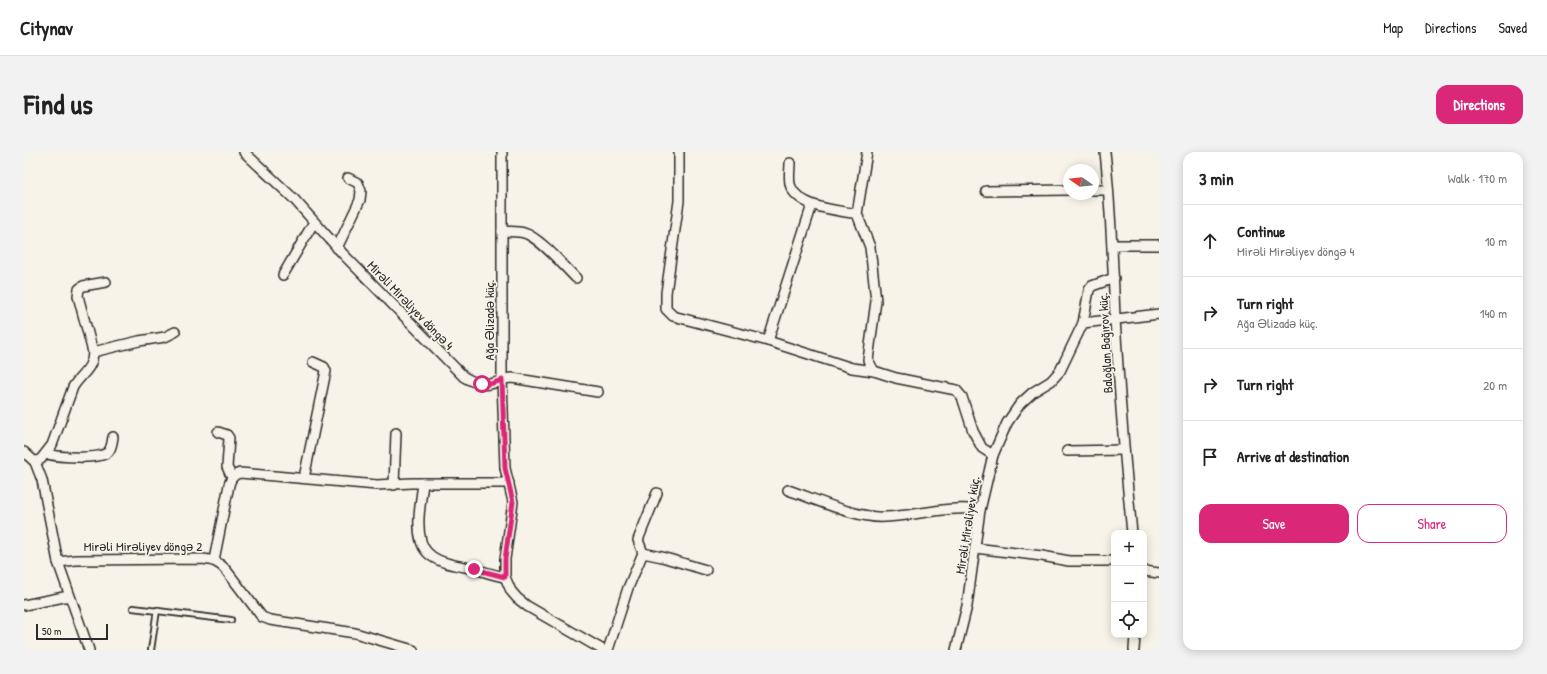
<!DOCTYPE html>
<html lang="en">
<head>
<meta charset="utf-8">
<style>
  body { margin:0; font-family:"Patrick Hand",sans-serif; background:#f2f2f2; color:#222 }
  .controls { position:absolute; right:12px; bottom:12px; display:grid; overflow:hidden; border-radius:8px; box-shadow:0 2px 10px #0003 }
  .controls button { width:36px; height:36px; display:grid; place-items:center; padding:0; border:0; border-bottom:1px solid #e0e0e0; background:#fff; color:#222; font:20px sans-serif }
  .compass { position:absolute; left:1039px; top:12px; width:36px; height:36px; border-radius:50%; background:#fff; box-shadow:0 2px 10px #0003; rotate:284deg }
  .scale { position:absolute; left:12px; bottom:10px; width:72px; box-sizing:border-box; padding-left:4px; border:2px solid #2b2b2b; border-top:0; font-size:11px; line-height:14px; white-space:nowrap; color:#2b2b2b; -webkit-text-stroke:3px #f7f3e8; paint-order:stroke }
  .stop { position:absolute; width:12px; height:12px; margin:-9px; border:3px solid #db2777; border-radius:50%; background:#fff }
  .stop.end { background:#db2777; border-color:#fff; box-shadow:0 1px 4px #0008 }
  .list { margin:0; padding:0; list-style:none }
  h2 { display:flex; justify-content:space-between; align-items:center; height:52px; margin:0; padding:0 16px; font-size:17px }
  h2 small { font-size:13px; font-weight:400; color:#767676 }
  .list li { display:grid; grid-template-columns:26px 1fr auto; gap:12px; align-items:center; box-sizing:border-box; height:72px; padding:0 16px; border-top:1px solid #e0e0e0 }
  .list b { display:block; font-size:15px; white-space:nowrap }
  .list p { margin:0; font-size:13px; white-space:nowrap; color:#767676 }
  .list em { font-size:13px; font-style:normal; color:#767676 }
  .actions { display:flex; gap:8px; padding:12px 16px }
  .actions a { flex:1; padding:9px 0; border:1px solid #db2777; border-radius:12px; text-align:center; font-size:14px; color:#db2777 }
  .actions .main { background:#db2777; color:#fff }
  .icon { flex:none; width:22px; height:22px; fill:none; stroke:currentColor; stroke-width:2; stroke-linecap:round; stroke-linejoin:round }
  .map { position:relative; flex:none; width:1135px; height:498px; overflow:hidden; border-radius:12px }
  header { display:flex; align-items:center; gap:24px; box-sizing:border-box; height:56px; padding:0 20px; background:#fff; border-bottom:1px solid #e0e0e0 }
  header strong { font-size:19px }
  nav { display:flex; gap:22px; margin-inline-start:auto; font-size:14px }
  .intro { display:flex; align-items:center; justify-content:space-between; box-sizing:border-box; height:96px; padding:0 24px }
  h1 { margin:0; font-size:28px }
  .button { padding:10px 18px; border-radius:12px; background:#db2777; color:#fff; font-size:14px; font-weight:700 }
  main { display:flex; gap:24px; padding:0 24px }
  aside { flex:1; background:#fff; border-radius:12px; box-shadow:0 2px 10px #0003 }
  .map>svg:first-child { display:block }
</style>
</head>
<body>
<header>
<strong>Citynav</strong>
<nav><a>Map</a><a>Directions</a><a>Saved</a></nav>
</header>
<div class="intro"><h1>Find us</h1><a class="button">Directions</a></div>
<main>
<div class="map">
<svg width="1135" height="498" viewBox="0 0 1135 498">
  <rect width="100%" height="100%" fill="#f7f3e8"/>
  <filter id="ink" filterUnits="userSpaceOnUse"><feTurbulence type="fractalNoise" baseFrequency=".025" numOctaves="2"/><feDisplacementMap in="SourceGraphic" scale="8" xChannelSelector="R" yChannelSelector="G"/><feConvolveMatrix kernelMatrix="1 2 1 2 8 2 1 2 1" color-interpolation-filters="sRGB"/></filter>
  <g filter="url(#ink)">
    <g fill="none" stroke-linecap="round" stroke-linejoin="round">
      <g stroke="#2b2b2b" stroke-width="8">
        <g id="service">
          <polyline points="109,456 207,468"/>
          <polyline points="127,498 133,458"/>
        </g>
      </g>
      <g stroke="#2b2b2b" stroke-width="12">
        <g id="minor">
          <path d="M220,0L269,46L320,103L440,225C449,230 459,235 470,231C477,229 481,226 488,226L574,240"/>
          <polyline points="478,0 478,227 481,316 489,350 481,407 481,425 487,439 493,446 503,454 579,498"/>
          <polyline points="655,0 655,49 642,141 642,157 649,164 744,189 828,216 850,219"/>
          <polyline points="843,0 833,62 846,95 852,149 844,208 850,219 872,226 932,238 938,245 949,279 958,296 969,303"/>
          <path d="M1081,0C1087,55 1089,111 1091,166C1095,238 1101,310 1108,381"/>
          <path d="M766,11C766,18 764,29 767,35C776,56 813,58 833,62"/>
          <polyline points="1069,38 1084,38"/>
          <polyline points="962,39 1045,38"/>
          <path d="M478,79C485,80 493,79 500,81C515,85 540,114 552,126"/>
          <polyline points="1088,93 1135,93"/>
          <polyline points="313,96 336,48 337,39 334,31 324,26"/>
          <polyline points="259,123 290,70"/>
          <polyline points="1059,171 1065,138 1068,134 1090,126"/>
          <polyline points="744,189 788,53"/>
          <polyline points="69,200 115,189 141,185 151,180"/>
          <polyline points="194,280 203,283 205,286 203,315 208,326"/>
          <polyline points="1043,299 1100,298"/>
          <polyline points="0,300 11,310 18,328 34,410 65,498"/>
          <path d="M23,302C34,305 76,308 84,300C88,296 88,290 89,285"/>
          <path d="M11,310L17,307L28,293L49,235C57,222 69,217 69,200L54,144L55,137L59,134L82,130"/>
          <polyline points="280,326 302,219 300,215 289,210"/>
          <path d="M399,331C397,349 392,371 397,389C403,412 433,413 451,417C461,420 470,423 481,425"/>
          <polyline points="370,333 372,281"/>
          <path d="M764,338C792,347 833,367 861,365C893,364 923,353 956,358"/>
          <polyline points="951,396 1018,404 1045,409 1090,409"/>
          <polyline points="619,401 638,405 682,418"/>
          <path d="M190,408L205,333C207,326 209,323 216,321L353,333L387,331H485"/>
          <path d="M34,410L52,408L178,407C189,408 195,410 202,418L238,465L246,468L331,481L389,498"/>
          <polyline points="1120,419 1135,421"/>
          <polyline points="0,453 45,444"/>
          <polyline points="584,498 604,436 619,401 614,388 633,341"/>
          <polyline points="932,498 943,454 956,358 969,303 983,271 996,252 1009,240 1027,229 1036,219 1059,171 1135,162"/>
          <polyline points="1110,498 1111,483"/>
        </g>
      </g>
      <use href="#service" stroke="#f7f3e8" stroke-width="4.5"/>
      <use href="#minor" stroke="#f7f3e8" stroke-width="9"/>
    </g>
  </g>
  <g fill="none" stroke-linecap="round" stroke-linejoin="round" filter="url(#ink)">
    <polyline stroke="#db2777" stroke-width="5" points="450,417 481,425 481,407 489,350 481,316 478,228 466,232 458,232"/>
  </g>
  <g text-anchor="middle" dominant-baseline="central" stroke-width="3.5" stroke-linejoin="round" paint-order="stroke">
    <g font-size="13" fill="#2b2b2b" stroke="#f7f3e8">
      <text transform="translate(387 153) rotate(46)">Mirəli Mirəliyev döngə 4</text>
      <text transform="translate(465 168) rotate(-90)">Ağa Əlizadə küç.</text>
      <text transform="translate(1081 191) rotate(-93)">Baloğlan Bağırov küç.</text>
      <text transform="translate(943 373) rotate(-81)">Mirəli Mirəliyev küç.</text>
      <text x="119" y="394">Mirəli Mirəliyev döngə 2</text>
    </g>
  </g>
</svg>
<div class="controls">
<button>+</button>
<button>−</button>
<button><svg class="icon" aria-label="locate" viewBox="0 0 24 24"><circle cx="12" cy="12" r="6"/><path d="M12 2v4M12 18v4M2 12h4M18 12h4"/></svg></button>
</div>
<svg class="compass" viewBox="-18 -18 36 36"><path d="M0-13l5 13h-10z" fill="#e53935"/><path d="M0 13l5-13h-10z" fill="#767676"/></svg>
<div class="scale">50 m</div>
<div class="stop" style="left:458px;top:232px"></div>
<div class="stop end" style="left:450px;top:417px"></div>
</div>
<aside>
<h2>3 min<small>Walk · 170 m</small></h2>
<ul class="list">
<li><svg class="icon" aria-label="ahead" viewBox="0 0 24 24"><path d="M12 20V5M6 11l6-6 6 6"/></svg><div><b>Continue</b><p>Mirəli Mirəliyev döngə 4</p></div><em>10 m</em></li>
<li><svg class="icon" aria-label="right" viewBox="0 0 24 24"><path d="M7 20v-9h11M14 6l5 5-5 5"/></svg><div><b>Turn right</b><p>Ağa Əlizadə küç.</p></div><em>140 m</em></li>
<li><svg class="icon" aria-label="right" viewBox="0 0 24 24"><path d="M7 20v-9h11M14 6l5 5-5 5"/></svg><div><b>Turn right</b></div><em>20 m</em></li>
<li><svg class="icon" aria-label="arrive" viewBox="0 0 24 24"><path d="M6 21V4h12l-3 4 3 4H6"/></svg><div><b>Arrive at destination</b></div></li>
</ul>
<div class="actions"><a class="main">Save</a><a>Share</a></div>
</aside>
</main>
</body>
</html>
